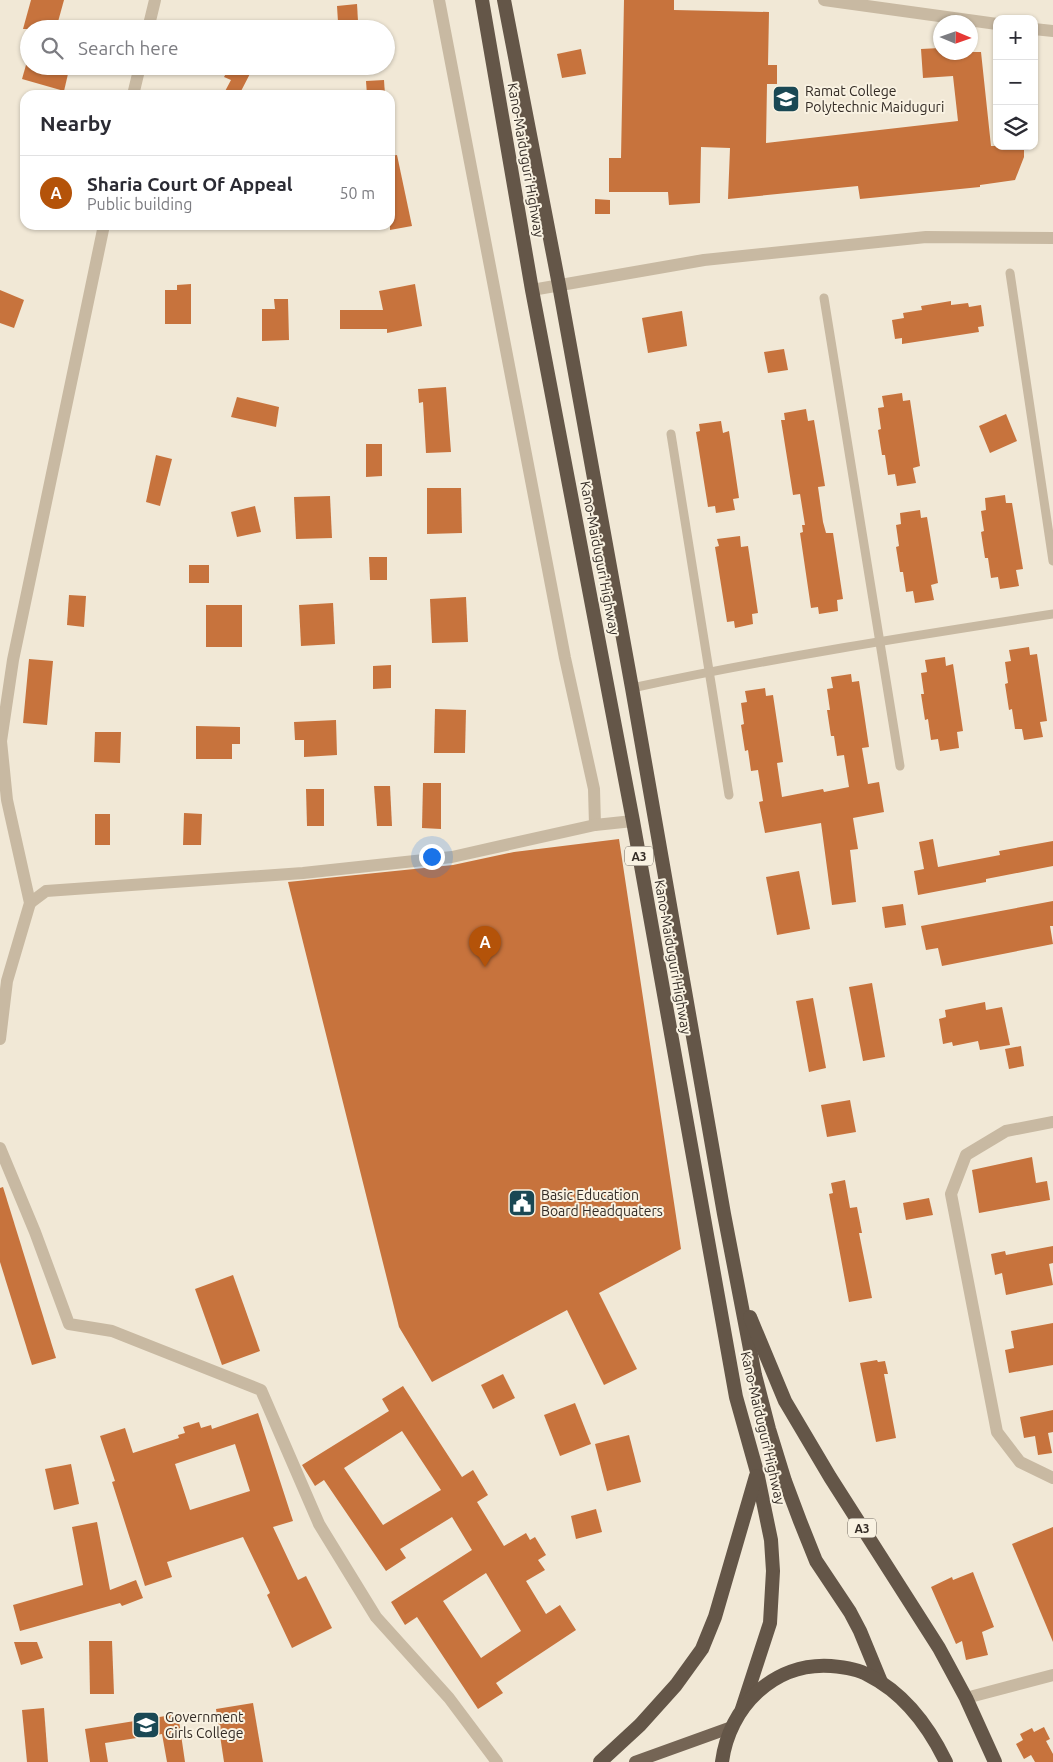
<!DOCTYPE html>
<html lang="en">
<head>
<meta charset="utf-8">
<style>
  body { margin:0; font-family:Ubuntu,sans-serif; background:#f2f2f3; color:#2b2b33 }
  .controls { position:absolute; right:15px; top:15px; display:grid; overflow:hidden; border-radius:10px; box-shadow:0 1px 4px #0004 }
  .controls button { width:45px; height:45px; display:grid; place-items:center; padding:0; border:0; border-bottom:1px solid #e1e1e2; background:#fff; color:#2b2b33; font:25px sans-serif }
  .compass { position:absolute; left:933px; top:15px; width:45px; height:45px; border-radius:50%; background:#fff; box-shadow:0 1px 4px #0004; rotate:92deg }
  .you { position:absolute; left:431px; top:856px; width:18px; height:18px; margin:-12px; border:4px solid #fff; border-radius:50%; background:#1a73e8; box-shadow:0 0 0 8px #1a73e833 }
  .badge { display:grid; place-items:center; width:32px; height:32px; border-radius:50%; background:#b45309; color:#fff; font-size:16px; font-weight:700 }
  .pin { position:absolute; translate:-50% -41px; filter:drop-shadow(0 1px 2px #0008) }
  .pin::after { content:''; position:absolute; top:26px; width:18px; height:15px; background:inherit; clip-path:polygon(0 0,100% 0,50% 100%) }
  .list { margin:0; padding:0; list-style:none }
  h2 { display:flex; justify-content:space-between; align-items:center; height:65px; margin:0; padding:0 20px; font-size:21px }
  h2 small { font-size:16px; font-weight:400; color:#7c7c81 }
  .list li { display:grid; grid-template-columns:32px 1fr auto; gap:15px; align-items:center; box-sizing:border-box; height:75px; padding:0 20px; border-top:1px solid #e1e1e2 }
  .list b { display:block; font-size:19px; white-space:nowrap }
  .list p { margin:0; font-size:16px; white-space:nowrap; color:#7c7c81 }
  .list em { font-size:16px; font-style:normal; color:#7c7c81 }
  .icon { flex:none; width:28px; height:28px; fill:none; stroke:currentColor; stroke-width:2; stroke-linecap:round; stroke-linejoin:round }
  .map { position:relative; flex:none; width:1053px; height:1762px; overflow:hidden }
  .search { position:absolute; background:#fff; box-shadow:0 1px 4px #0004; left:20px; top:20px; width:375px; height:55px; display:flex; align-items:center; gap:12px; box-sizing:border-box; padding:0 18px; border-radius:28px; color:#7c7c81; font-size:19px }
  .panel { position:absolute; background:#fff; box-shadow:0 1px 4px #0004; left:20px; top:90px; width:375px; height:140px; border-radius:15px }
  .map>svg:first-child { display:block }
</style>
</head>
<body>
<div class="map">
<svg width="1053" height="1762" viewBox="0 0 1053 1762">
  <rect width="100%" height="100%" fill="#f1e8d6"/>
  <g fill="#c7733d" fill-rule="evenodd">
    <polygon points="31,0 64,0 56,29 23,29"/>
    <polygon points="624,0 674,0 674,10 769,12 768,65 777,65 777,84 767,84 766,143 958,121 953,76 923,78 921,49 940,48 940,52 981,52 991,146 1024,146 1024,157 1015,180 980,185 980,187 860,199 858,186 728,199 730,148 701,147 700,203 669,205 668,192 609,192 609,158 621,158"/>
    <polygon points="357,4 358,21 338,22 337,6"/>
    <polygon points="581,49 586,74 562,78 557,54"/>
    <polygon points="26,65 68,74 64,91 22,79"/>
    <polygon points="230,66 254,66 239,95 223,95 231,80 224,77"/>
    <polygon points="384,80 385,95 367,95 366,81"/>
    <polygon points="397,155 412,226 390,230 390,156"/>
    <polygon points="595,199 610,200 610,214 595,214"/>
    <polygon points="191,284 191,324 165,324 165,290 177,290 177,285"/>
    <polygon points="415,284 422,326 387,333 387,329 340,329 340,310 383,310 379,291"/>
    <polygon points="0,290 24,300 14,328 0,323"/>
    <polygon points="274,299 288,299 289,340 262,341 262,309 275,309"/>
    <polygon points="951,301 951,305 968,303 969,307 981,305 984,326 978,327 979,332 902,344 902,338 895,339 892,320 904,318 903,313 922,310 921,306"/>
    <polygon points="682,311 687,346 648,353 642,318"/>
    <polygon points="784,349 788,370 768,373 764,352"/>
    <polygon points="446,387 451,452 426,453 423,402 419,403 418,389"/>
    <polygon points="902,393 903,401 910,400 920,466 913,468 916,483 897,486 895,474 888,475 885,455 882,455 878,430 881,429 878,408 884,407 882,396"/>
    <polygon points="237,397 279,407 276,427 231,417"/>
    <polygon points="806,409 808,421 814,420 825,486 818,487 823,522 826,533 833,533 843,599 837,600 838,611 819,614 818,607 811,608 800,533 803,532 802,525 805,525 800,494 793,495 781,420 785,420 784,413"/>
    <polygon points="1006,414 1017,441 990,453 979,426"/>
    <polygon points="721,421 723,433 729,431 739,498 733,499 735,510 716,513 715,506 708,507 696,432 700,431 699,424"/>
    <polygon points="366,444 382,444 382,476 366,477"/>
    <polygon points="156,455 172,459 160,506 146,502"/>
    <polygon points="427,488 461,488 462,533 427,534"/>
    <polygon points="1005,495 1006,503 1012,503 1023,569 1016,570 1019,586 1000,589 998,577 991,578 988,558 985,558 981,532 984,531 981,511 986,510 985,498"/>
    <polygon points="330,496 332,538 296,539 294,497"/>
    <polygon points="255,506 261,532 237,537 231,512"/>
    <polygon points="920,510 921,518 927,517 938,583 931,585 934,600 915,603 913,591 906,592 903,572 900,572 896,547 899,546 896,525 901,524 900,513"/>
    <polygon points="740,536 741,547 748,546 758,613 752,614 753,624 735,628 734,621 727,622 715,547 719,546 717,539"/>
    <polygon points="369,557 387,557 387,580 370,580"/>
    <rect x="189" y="565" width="20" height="18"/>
    <polygon points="69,595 86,596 84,627 67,625"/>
    <polygon points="466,597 468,642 432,643 430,599"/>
    <polygon points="333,603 335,644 301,646 299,605"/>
    <rect x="206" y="605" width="36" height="42"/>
    <polygon points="1029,647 1030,655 1037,654 1047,721 1040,722 1043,737 1024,740 1022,729 1015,729 1012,709 1009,710 1005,684 1008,683 1005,662 1011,661 1009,650"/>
    <polygon points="945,657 946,666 953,664 963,731 957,732 959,748 940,751 938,739 931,740 928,719 925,720 921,694 924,694 921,673 927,672 925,660"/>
    <polygon points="29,659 53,661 47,725 23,723"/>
    <polygon points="391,665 391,688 373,689 373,666"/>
    <polygon points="851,674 852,682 859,681 863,707 869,747 862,748 868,784 879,782 884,812 853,818 858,849 850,850 856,902 832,905 821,823 765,833 759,802 763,801 758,770 751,771 748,750 745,751 741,725 744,724 741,703 747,702 745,691 765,688 766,696 773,695 783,762 777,763 782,797 823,789 824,792 849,787 844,755 837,756 834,736 831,736 827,710 830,710 827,689 833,688 831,677"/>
    <polygon points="435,709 466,710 465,753 434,753"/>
    <polygon points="336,720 337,755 304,757 304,740 295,740 294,722"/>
    <polygon points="196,726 240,727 240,744 232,744 232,759 196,759"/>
    <polygon points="95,732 121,732 120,763 94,762"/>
    <polygon points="423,783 441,783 441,829 422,828"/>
    <polygon points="374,786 390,786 392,826 377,826"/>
    <polygon points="306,789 324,789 324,826 307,826"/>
    <polygon points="184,813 202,814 201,845 183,845"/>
    <rect x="95" y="814" width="15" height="31"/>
    <polygon points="619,839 681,1249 599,1293 637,1369 604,1385 567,1310 432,1382 399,1327 288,882 453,865 514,852"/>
    <polygon points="933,839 938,867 1000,855 999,851 1053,841 1053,866 986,879 986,882 918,895 914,871 924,869 919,842"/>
    <polygon points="799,871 810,929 777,935 766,877"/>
    <polygon points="1053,901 1053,926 1050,926 1053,944 942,966 938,948 926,950 921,926"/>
    <polygon points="903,904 906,925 885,928 882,907"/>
    <polygon points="872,983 885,1057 863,1061 849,987"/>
    <polygon points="813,998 826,1068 809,1072 796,1001"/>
    <polygon points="985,1002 986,1010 1002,1007 1010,1045 980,1050 978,1041 953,1046 952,1042 943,1044 939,1019 946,1017 945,1010"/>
    <polygon points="1021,1046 1024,1066 1009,1069 1005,1049"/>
    <polygon points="850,1100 856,1132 827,1137 821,1105"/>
    <polygon points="1032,1157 1036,1183 1047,1181 1050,1200 979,1213 972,1170"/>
    <polygon points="845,1180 850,1208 857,1207 862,1233 859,1233 872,1298 849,1302 829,1194 833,1193 831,1183"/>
    <polygon points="3,1187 56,1358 32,1365 0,1262 0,1188"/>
    <polygon points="929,1198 933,1215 906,1220 903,1203"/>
    <polygon points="1053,1246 1053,1263 1049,1264 1053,1285 1006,1295 1002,1273 995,1275 991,1254 1005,1251 1006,1255"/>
    <polygon points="233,1275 260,1351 222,1365 195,1289"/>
    <polygon points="1053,1323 1053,1365 1009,1373 1005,1350 1014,1348 1011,1331"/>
    <polygon points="877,1360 878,1362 885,1361 888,1374 884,1374 896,1438 876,1442 860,1363"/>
    <polygon points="503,1374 515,1398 493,1409 481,1385"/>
    <path d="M403,1386L462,1477L473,1470L488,1495L477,1502L504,1546L526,1533L530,1540L535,1537L546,1555L538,1560L545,1570L526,1581L546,1614L560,1605L576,1630L496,1683L503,1693L478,1709L417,1617L405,1625L391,1602L472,1550L452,1517L400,1549L406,1558L386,1571L324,1480L315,1486L302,1465L389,1411L382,1399ZM402,1431L441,1490L383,1525L344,1468ZM486,1573L521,1631L481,1658L443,1601Z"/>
    <polygon points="575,1403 591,1444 560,1456 544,1415"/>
    <polygon points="1053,1410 1053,1432 1048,1433 1052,1453 1038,1455 1035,1436 1024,1438 1020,1417"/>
    <path d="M258,1413L293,1521L273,1527L298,1580L306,1576L332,1628L292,1648L267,1595L270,1593L243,1537L167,1562L172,1577L145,1586L112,1482L115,1481L100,1436L125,1428L133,1453L179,1438L178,1435L185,1433L183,1427L199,1422L201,1428L211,1425L212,1429ZM235,1444L250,1491L190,1510L175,1464Z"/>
    <polygon points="629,1435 641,1482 607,1491 595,1444"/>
    <polygon points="71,1464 79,1504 54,1510 45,1469"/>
    <polygon points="596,1509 602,1532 576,1539 571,1516"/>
    <polygon points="97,1522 110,1590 136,1580 143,1598 122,1606 120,1603 20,1631 13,1605 83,1585 72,1527"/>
    <polygon points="1053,1527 1053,1642 1012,1544"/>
    <polygon points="973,1572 994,1627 982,1632 988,1655 966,1660 962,1641 956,1644 931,1587 952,1577 953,1580"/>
    <polygon points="89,1641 112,1641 114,1694 90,1694"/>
    <polygon points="14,1642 37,1642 43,1658 21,1665"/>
    <polygon points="253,1703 263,1762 224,1762 216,1709"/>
    <polygon points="44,1708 48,1762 27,1762 22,1710"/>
    <polygon points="178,1714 185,1762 167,1762 162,1734 105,1743 108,1762 90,1762 85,1729"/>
    <polygon points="1044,1727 1050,1739 1046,1741 1053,1754 1053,1762 1035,1762 1031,1755 1024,1759 1016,1744 1023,1740 1020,1734 1032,1728 1034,1732"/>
  </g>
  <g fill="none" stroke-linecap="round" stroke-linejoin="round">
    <g stroke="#c8b9a2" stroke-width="9">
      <polyline points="1010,273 1053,561"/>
      <polyline points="824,298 900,766"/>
      <polyline points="671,434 729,795"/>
      <path d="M632,688C771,658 912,636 1053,614"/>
    </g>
    <g stroke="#c8b9a2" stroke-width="12">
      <polyline points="439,0 565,658 594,789 595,825"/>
      <polyline points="824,0 997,24"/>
      <polyline points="148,29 155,0"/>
      <polyline points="1034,29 1053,31"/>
      <polyline points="133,95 140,66"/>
      <polyline points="532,290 704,260 926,237 1053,238"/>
      <polyline points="30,903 46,891 303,873 452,857 595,825 633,821"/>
      <polyline points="0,1039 7,981 30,903 7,800 1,741 13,660 104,225"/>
      <polyline points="1053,1122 1006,1131 966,1155 951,1194 997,1432 1020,1462 1053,1478"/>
      <polyline points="0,1148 35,1232 69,1324 112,1331 261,1390 319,1524 376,1617 449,1698 497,1762"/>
      <polyline points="966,1698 1053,1675"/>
    </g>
    <polyline stroke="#756555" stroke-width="12" points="635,1762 732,1727"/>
    <g stroke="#645648" stroke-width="14">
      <polyline points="482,0 532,290 633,821 736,1397 757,1472 771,1540 773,1571 770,1623 742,1709"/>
      <polyline points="504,0 559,285 632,688 724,1214 755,1375 769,1429 785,1481 800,1521 816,1561 850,1612 860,1631 881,1682"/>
      <polyline points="750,1317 785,1401 830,1477 939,1648 966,1698 995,1762"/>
      <polyline points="600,1762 640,1725 676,1685 702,1649 715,1617 756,1476"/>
      <path d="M722,1762C729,1707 774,1662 831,1666C843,1667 858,1669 868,1675C904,1693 929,1727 946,1762"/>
    </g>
  </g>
  <defs>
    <g id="school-square" transform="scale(1.4375)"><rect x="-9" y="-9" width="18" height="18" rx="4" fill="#1a4854" stroke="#f9f2e2"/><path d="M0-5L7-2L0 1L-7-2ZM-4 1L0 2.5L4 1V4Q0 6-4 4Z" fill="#fff"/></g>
    <g id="civic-square" transform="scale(1.4375)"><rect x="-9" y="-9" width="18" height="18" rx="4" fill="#1a4854" stroke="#f9f2e2"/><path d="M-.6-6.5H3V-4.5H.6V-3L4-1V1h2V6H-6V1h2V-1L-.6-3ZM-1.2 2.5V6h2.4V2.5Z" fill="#fff"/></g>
  </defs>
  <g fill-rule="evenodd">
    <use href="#school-square" x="786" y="99"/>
    <use href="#civic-square" x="522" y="1203"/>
    <use href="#school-square" x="146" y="1725"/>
  </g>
  <g text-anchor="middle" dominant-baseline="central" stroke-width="4" stroke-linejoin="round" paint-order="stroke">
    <g fill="#f9f2e2" stroke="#6e675e" stroke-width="1">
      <rect x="625" y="846.5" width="28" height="19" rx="4"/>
      <rect x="848" y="1518.5" width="28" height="19" rx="4"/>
    </g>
    <g font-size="12" font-weight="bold" fill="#332b25">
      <text x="639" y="856">A3</text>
      <text x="862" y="1528">A3</text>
    </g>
    <g font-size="14" fill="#332b25" stroke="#f9f2e2" text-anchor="start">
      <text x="805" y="91">Ramat College<tspan x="805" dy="16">Polytechnic Maiduguri</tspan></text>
      <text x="541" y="1195">Basic Education<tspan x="541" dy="16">Board Headquaters</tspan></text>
      <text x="165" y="1717">Government<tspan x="165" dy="16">Girls College</tspan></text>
    </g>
    <g font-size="14" fill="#332b25" stroke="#f9f2e2">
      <text transform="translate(526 160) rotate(80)">Kano-Maiduguri Highway</text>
      <text transform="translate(600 558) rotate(79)">Kano-Maiduguri Highway</text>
      <text transform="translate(673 957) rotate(80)">Kano-Maiduguri Highway</text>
      <text transform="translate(763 1428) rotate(77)">Kano-Maiduguri Highway</text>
    </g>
  </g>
</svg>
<div class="controls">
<button>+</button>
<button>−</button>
<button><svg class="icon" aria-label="layers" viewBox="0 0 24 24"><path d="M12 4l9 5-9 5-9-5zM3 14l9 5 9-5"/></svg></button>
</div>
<svg class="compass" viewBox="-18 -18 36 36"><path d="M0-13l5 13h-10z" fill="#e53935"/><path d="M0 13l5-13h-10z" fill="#7c7c81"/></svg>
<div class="you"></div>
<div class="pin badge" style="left:485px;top:967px">A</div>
<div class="search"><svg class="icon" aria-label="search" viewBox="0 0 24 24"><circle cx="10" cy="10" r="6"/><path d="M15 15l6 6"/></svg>Search here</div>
<section class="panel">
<h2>Nearby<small></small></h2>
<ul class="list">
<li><span class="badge">A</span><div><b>Sharia Court Of Appeal</b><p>Public building</p></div><em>50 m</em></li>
</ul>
</section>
</div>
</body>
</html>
